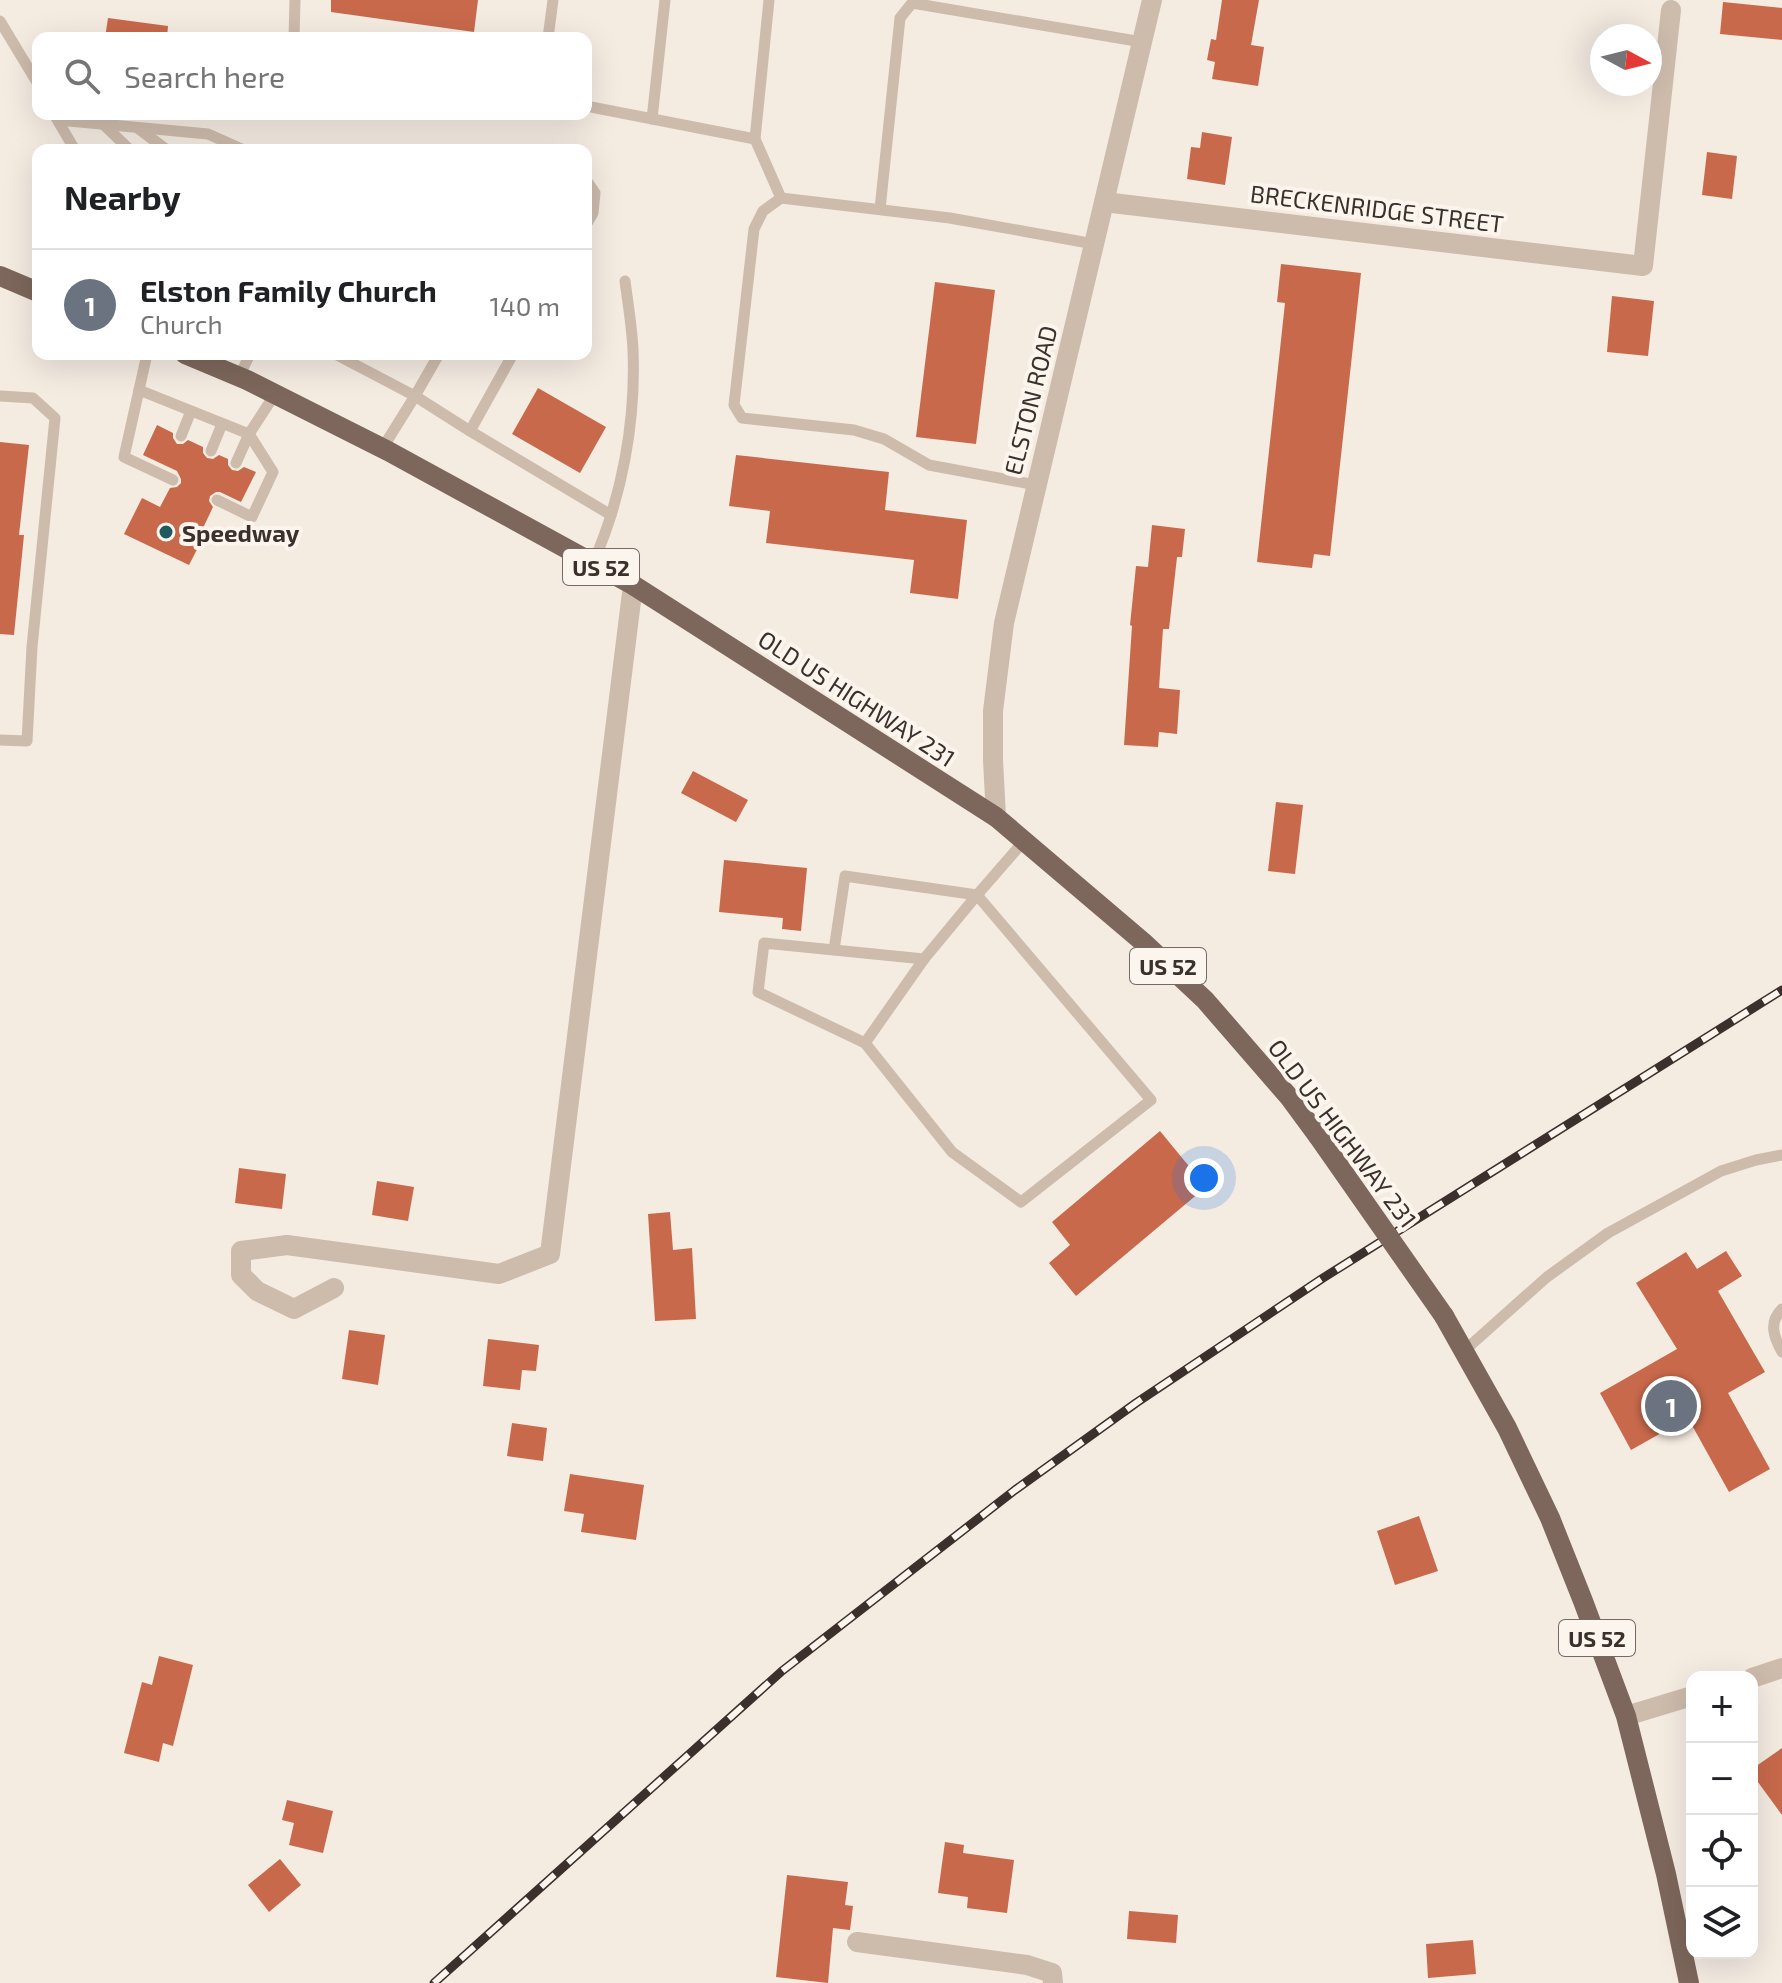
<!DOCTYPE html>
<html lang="en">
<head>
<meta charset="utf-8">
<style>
  body { margin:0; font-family:"Exo 2",sans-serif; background:#f2f2f2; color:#202124 }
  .controls { position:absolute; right:24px; bottom:24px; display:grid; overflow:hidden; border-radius:16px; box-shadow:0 8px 32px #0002 }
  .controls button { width:72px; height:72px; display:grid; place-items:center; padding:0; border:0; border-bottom:2px solid #e0e0e0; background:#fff; color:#202124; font:40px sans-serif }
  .compass { position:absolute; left:1590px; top:24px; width:72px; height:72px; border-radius:50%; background:#fff; box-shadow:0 8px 32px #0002; rotate:97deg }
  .you { position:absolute; left:1204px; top:1178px; width:28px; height:28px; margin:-20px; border:6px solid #fff; border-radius:50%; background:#1a73e8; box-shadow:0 0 0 12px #1a73e833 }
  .badge { display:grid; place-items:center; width:52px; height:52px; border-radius:50%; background:#ea580c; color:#fff; font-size:26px; font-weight:700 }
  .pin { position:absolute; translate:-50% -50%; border:4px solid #fff; box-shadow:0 2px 8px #0006 }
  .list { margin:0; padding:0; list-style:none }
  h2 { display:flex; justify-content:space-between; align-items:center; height:104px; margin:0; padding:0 32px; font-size:34px }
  h2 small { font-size:26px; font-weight:400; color:#757577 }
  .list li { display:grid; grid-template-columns:52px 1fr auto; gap:24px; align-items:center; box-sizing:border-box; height:112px; padding:0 32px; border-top:2px solid #e0e0e0 }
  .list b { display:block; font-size:30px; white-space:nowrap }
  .list p { margin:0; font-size:26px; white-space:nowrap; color:#757577 }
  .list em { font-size:26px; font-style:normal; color:#757577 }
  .icon { flex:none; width:44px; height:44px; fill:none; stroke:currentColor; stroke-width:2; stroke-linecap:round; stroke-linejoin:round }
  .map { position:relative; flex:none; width:1782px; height:1983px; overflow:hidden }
  .search { position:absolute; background:#fff; box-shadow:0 8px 32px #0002; left:32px; top:32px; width:560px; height:88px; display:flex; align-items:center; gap:20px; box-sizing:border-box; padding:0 28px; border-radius:16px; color:#757577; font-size:30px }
  .panel { position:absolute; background:#fff; box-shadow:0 8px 32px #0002; left:32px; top:144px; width:560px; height:216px; border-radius:16px }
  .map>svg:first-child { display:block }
</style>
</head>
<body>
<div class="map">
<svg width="1782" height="1983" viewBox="0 0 1782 1983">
  <rect width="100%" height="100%" fill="#f4ebe1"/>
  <g fill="#c8694b">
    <polygon points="331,0 478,0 474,32 331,12"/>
    <polygon points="1222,0 1259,0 1251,45 1264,47 1258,86 1212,79 1215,62 1207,60 1211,39 1216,40"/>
    <polygon points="1723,2 1782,8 1782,40 1720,34"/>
    <polygon points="108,18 168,26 167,38 105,38"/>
    <polygon points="1202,132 1232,137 1225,185 1187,179 1191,147 1200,148"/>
    <polygon points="1707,152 1737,156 1732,199 1702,195"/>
    <polygon points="1281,264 1361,273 1330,556 1314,554 1312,568 1257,562 1285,303 1277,302"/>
    <polygon points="935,282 995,290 976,444 916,437"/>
    <polygon points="1612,296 1654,301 1648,356 1607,352"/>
    <polygon points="538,388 606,427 580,473 512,434"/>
    <polygon points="157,425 173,433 173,438 177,444 183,444 188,440 203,447 203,453 207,458 213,459 219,455 228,459 228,465 232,470 238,471 244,467 256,472 241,502 220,492 216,492 210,496 209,501 213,507 203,528 207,530 189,565 124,534 142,498 160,507 170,488 177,487 181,483 181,479 177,471 143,455"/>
    <polygon points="0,442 29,445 19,535 24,535 14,635 0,634"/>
    <polygon points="736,455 889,472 885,510 967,520 958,599 910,593 914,560 766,543 770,511 729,506"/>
    <polygon points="1152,525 1185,529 1182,557 1177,557 1169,629 1163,629 1159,688 1180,690 1177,734 1159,732 1158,747 1124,745 1132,626 1130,625 1136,566 1148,567"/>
    <polygon points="693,771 748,800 736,822 681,793"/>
    <polygon points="1276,802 1303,805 1295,874 1268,871"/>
    <polygon points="724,860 807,868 801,931 782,929 783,918 719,912"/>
    <polygon points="1160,1131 1206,1187 1076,1296 1049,1263 1070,1245 1052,1222"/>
    <polygon points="239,1168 286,1174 282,1209 235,1203"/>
    <polygon points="377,1181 414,1187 408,1221 372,1215"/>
    <polygon points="670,1212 673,1250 692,1248 696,1319 655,1321 648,1214"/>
    <polygon points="1726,1251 1742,1276 1718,1291 1765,1372 1728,1393 1770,1469 1729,1492 1688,1418 1631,1450 1600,1393 1677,1349 1636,1283 1686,1252 1697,1269"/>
    <polygon points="349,1330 385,1335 378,1385 342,1379"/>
    <polygon points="488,1339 539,1345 536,1371 522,1370 520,1390 483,1386"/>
    <polygon points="512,1423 547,1428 543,1461 507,1456"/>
    <polygon points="570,1474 644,1485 636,1540 581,1532 584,1514 564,1511"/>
    <polygon points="1419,1516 1438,1571 1395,1585 1377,1531"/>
    <polygon points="159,1656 193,1665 173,1746 163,1743 159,1762 124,1753 142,1682 152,1685"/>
    <polygon points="1782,1748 1782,1815 1752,1774 1752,1769"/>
    <polygon points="287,1800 333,1811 323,1853 289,1845 294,1823 282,1820"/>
    <polygon points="945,1842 964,1845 963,1853 1014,1860 1007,1913 967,1908 968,1897 938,1893"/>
    <polygon points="280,1859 301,1885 269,1912 248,1885"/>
    <polygon points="787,1875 848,1882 845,1905 853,1906 850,1930 833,1928 828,1983 776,1977"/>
    <polygon points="1129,1911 1178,1915 1176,1943 1127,1939"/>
    <polygon points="1473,1940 1476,1974 1428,1978 1426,1944"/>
  </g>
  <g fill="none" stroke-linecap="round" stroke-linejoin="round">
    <g stroke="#cdbbac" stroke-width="11">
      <polyline points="769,0 755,139 781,198"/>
      <polyline points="0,21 38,84"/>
      <polyline points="294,38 295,0"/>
      <polyline points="548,38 553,0"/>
      <polyline points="586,106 755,139"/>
      <polyline points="55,116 75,150"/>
      <polyline points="652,119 665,0"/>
      <polyline points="58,120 208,134 244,150"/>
      <polyline points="103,124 130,150"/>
      <polyline points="139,129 167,150"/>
      <polyline points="586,180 595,193 593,213 586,225"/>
      <polyline points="880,209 900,18 912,3 1142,42"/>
      <polyline points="147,354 139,390 249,434 236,463"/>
      <polyline points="335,354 415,396 382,449"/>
      <polyline points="439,354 415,396 470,431 611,515"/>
      <polyline points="239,377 250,354"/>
      <polyline points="139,390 124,457 173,480"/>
      <polyline points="0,396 33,398 55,418 32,647 27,741 0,740"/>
      <polyline points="470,431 513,354"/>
      <polyline points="181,436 191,411"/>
      <polyline points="211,451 222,424"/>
      <polyline points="1036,485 929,465 884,439 854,430 742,418 734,405 754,229 763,211 781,198 950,218 1094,244"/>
      <polyline points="217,500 252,517 273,472 249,434 275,394"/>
      <path d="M593,563C622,498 636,421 633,350C632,327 628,304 625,281"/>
      <polyline points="834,950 845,876 977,895 1151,1100 1021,1202 952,1152 865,1043 758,992 764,943 924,959"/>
      <polyline points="865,1043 924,959 977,895 1024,841"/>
      <path d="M1782,1309C1768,1323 1774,1337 1782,1352"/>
      <polyline points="1464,1351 1547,1277 1608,1233 1721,1171 1756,1160 1782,1155"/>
    </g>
    <g stroke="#cdbbac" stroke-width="20">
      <polyline points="1104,202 1643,266 1671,10"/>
      <polyline points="996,817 993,760 993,711 1004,623 1152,0"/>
      <polyline points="334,1288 294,1309 257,1291 241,1275 241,1251 287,1245 499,1274 550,1254 633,585"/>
      <polyline points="1752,1678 1782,1668"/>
      <polyline points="1626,1716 1692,1696"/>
      <polyline points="857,1942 1027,1965 1052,1973 1053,1983"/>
    </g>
    <g stroke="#7d675c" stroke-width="20">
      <polyline points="0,276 38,292"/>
      <polyline points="185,354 247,380 388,451 633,585 996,817 1143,942 1205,1000 1290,1098 1318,1136"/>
      <polyline points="1444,1316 1507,1428 1550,1518 1583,1601 1626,1716 1666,1874 1689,1983"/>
    </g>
    <g stroke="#3b302b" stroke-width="9">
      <polyline id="rail" points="434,1983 782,1671 1015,1490 1136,1403 1323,1278 1782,990"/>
    </g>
    <use href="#rail" stroke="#fbf5ee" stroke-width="6" stroke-dasharray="18" stroke-linecap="butt"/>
    <polyline stroke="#7d675c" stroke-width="20" points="1318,1136 1444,1316"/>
  </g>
  <circle fill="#1f5a5e" stroke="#fbf5ee" stroke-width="3" cx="166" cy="532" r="8"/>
  <g text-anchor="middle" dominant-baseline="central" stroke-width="8" stroke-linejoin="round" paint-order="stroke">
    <g fill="#fbf5ee" stroke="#756b66" stroke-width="2">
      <rect x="563" y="549" width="76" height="36" rx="6"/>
      <rect x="1130" y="948" width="76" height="36" rx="6"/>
      <rect x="1559" y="1620" width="76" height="36" rx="6"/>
    </g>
    <g font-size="22" font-weight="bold" fill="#3b302b">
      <text x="601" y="567">US 52</text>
      <text x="1168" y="966">US 52</text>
      <text x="1597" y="1638">US 52</text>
    </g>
    <g font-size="24" fill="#3b302b" stroke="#fbf5ee">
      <text transform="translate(1377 208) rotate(7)">BRECKENRIDGE STREET</text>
      <text transform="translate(1030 400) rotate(-76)">ELSTON ROAD</text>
      <text transform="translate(857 698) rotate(33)">OLD US HIGHWAY 231</text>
      <text transform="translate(1343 1133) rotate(53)">OLD US HIGHWAY 231</text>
    </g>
    <g font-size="24" font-weight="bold" fill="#3b302b" stroke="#fbf5ee" text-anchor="start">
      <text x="182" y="532">Speedway</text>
    </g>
  </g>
</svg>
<div class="controls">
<button>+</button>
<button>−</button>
<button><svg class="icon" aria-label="locate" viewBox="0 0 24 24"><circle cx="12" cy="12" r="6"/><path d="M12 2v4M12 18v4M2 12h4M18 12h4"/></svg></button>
<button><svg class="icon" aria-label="layers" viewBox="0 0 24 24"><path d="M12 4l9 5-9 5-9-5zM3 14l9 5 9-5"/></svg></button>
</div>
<svg class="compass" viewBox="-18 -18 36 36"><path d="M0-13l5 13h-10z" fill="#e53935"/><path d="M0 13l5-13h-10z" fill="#757577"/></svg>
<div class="you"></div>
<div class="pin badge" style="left:1671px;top:1406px;background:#6b7280">1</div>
<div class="search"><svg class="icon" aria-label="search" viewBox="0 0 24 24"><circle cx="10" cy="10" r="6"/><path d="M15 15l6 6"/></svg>Search here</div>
<section class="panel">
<h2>Nearby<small></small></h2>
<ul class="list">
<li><span class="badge" style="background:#6b7280">1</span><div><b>Elston Family Church</b><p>Church</p></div><em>140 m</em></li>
</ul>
</section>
</div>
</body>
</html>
